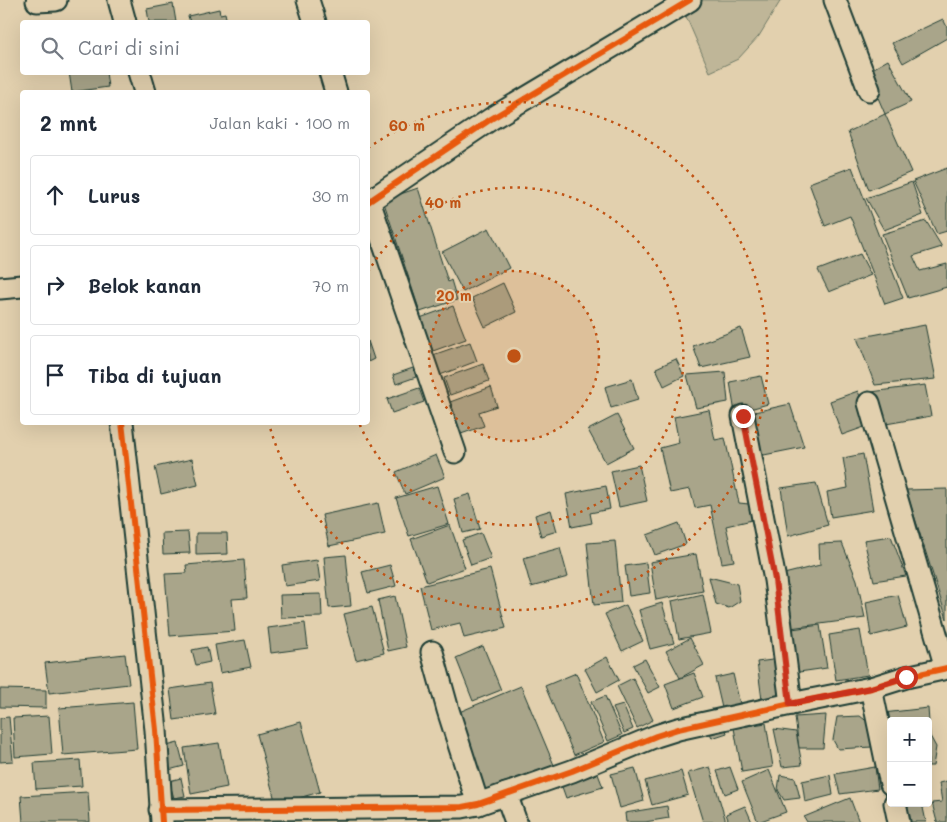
<!DOCTYPE html>
<html lang="id">
<head>
<meta charset="utf-8">
<style>
  body { margin:0; font-family:Mali,sans-serif; background:#f2f2f3; color:#1f2937 }
  .controls { position:absolute; right:15px; bottom:15px; display:grid; overflow:hidden; border-radius:5px; box-shadow:0 5px 20px #0002 }
  .controls button { width:45px; height:45px; display:grid; place-items:center; padding:0; border:0; border-bottom:1px solid #e0e1e3; background:#fff; color:#1f2937; font:25px sans-serif }
  .stop { position:absolute; width:15px; height:15px; margin:-11px; border:4px solid #c8321e; border-radius:50%; background:#fff }
  .stop.end { background:#c8321e; border-color:#fff; box-shadow:0 1px 5px #0008 }
  .list { margin:0; padding:0; list-style:none }
  h2 { display:flex; justify-content:space-between; align-items:center; height:65px; margin:0; padding:0 20px; font-size:21px }
  h2 small { font-size:16px; font-weight:400; color:#747a83 }
  .list li { display:grid; grid-template-columns:32px 1fr auto; gap:15px; align-items:center; box-sizing:border-box; height:80px; margin:0 10px 10px; padding:0 10px; border:1px solid #e0e1e3; border-radius:5px }
  .list b { display:block; font-size:19px; white-space:nowrap }
  .list em { font-size:16px; font-style:normal; color:#747a83 }
  .icon { flex:none; width:28px; height:28px; fill:none; stroke:currentColor; stroke-width:2; stroke-linecap:round; stroke-linejoin:round }
  .map { position:relative; flex:none; width:947px; height:822px; overflow:hidden }
  .search { position:absolute; background:#fff; box-shadow:0 5px 20px #0002; left:20px; top:20px; width:350px; height:55px; display:flex; align-items:center; gap:12px; box-sizing:border-box; padding:0 18px; border-radius:5px; color:#747a83; font-size:19px }
  .panel { position:absolute; background:#fff; box-shadow:0 5px 20px #0002; left:20px; top:90px; width:350px; height:335px; border-radius:5px }
  .map>svg:first-child { display:block }
</style>
</head>
<body>
<div class="map">
<svg width="947" height="822" viewBox="0 0 947 822">
  <rect width="100%" height="100%" fill="#e2d0ae"/>
  <filter id="ink" filterUnits="userSpaceOnUse"><feTurbulence type="fractalNoise" baseFrequency=".02" numOctaves="2"/><feDisplacementMap in="SourceGraphic" scale="10" xChannelSelector="R" yChannelSelector="G"/><feConvolveMatrix kernelMatrix="1 2 1 2 8 2 1 2 1" color-interpolation-filters="sRGB"/></filter>
  <g filter="url(#ink)">
    <polygon fill="#bfb698" stroke="#6f7a66" points="679,0 781,0 759,36 738,59 710,72"/>
    <g fill="#a9a58a" stroke="#1f3d34">
      <polygon points="173,4 176,22 149,22 147,9"/>
      <polygon points="219,9 220,14 225,13 227,22 190,22 188,16"/>
      <polygon points="943,19 947,27 947,38 903,63 892,43"/>
      <polygon points="888,60 911,102 885,114 867,72"/>
      <polygon points="69,72 106,72 108,87 72,92"/>
      <polygon points="885,114 911,172 869,190 848,132"/>
      <polygon points="852,167 903,298 885,304 850,216 825,226 809,183"/>
      <polygon points="947,168 947,231 937,234 913,181"/>
      <polygon points="912,182 923,215 884,230 866,198"/>
      <polygon points="418,188 448,282 451,280 457,300 420,312 383,200"/>
      <polygon points="926,221 942,247 913,256 920,271 947,264 947,287 908,298 882,234"/>
      <polygon points="489,228 509,268 463,292 442,252"/>
      <polygon points="860,254 871,275 829,292 818,270"/>
      <polygon points="503,283 516,312 485,327 472,298"/>
      <polygon points="453,306 466,339 433,351 420,318"/>
      <polygon points="925,325 936,379 875,385 857,338"/>
      <polygon points="741,328 750,357 701,368 693,346"/>
      <polygon points="368,341 374,359 368,362"/>
      <polygon points="470,342 477,361 440,375 433,355"/>
      <polygon points="676,359 684,376 664,386 656,368"/>
      <polygon points="483,364 489,381 450,395 444,378"/>
      <polygon points="413,368 416,377 396,384 393,375"/>
      <polygon points="725,372 728,402 696,408 687,375"/>
      <polygon points="761,376 768,404 735,413 730,382"/>
      <polygon points="632,379 638,400 611,408 605,387"/>
      <polygon points="925,385 931,416 886,424 871,392"/>
      <polygon points="491,387 497,406 479,412 484,426 461,434 450,402"/>
      <polygon points="419,388 424,402 392,413 387,399"/>
      <polygon points="858,391 870,425 842,435 830,401"/>
      <polygon points="790,404 804,447 759,456 750,413"/>
      <polygon points="709,410 715,440 725,438 739,503 749,504 752,520 726,526 734,561 722,563 710,505 695,508 690,489 670,493 660,448 679,443 674,417"/>
      <polygon points="617,415 634,448 606,463 588,430"/>
      <polygon points="863,454 873,510 831,517 827,492 848,488 843,458"/>
      <polygon points="436,455 445,477 405,494 396,472"/>
      <polygon points="192,459 198,485 161,494 155,467"/>
      <polygon points="639,465 647,501 619,507 611,471"/>
      <polygon points="816,483 828,525 788,536 781,488"/>
      <polygon points="437,486 449,524 409,536 396,498"/>
      <polygon points="606,486 610,509 590,513 592,523 572,527 566,494"/>
      <polygon points="947,489 947,619 906,490"/>
      <polygon points="470,494 480,529 463,533 454,499"/>
      <polygon points="378,503 385,534 329,546 322,515"/>
      <polygon points="551,510 557,531 541,536 535,515"/>
      <polygon points="679,523 686,544 655,555 647,535"/>
      <polygon points="450,525 465,568 427,582 411,539"/>
      <polygon points="188,532 190,553 163,554 162,533"/>
      <polygon points="196,533 227,533 228,554 196,555"/>
      <polygon points="481,533 491,558 471,565 462,540"/>
      <polygon points="891,536 906,576 874,581 864,540"/>
      <polygon points="615,541 621,602 594,605 587,543"/>
      <polygon points="842,543 857,580 865,618 790,628 784,574 820,565 819,544"/>
      <polygon points="560,548 568,577 531,587 523,558"/>
      <polygon points="696,554 703,591 656,600 650,562"/>
      <polygon points="346,555 351,606 329,608 324,557"/>
      <polygon points="244,560 247,598 232,599 235,631 170,636 165,574 187,573 186,565"/>
      <polygon points="317,560 320,581 285,586 282,565"/>
      <polygon points="646,563 650,593 629,596 625,566"/>
      <polygon points="390,565 396,586 368,593 362,572"/>
      <polygon points="490,569 506,628 464,638 460,623 431,630 420,586"/>
      <polygon points="709,577 737,584 740,601 729,608 716,604"/>
      <polygon points="321,594 322,617 281,618 280,595"/>
      <polygon points="703,594 711,633 679,639 672,601"/>
      <polygon points="898,595 907,627 871,636 866,602"/>
      <polygon points="395,596 406,647 388,651 378,600"/>
      <polygon points="662,603 674,643 650,649 639,610"/>
      <polygon points="626,605 643,641 622,651 605,614"/>
      <polygon points="372,607 384,653 356,660 344,614"/>
      <polygon points="305,623 308,648 271,653 268,628"/>
      <polygon points="820,625 827,668 792,673 785,630"/>
      <polygon points="860,630 868,675 836,680 829,635"/>
      <polygon points="690,638 704,665 680,678 666,651"/>
      <polygon points="245,640 251,667 220,673 215,645"/>
      <polygon points="483,646 501,690 473,701 456,658"/>
      <polygon points="207,647 210,662 196,665 192,650"/>
      <polygon points="125,654 129,684 49,693 45,663"/>
      <polygon points="607,657 619,680 597,692 585,669"/>
      <polygon points="645,659 660,687 648,693 633,665"/>
      <polygon points="780,659 785,698 762,700 757,662"/>
      <polygon points="576,673 604,742 574,755 545,686"/>
      <polygon points="694,673 703,697 674,708 665,684"/>
      <polygon points="733,674 740,704 722,708 715,678"/>
      <polygon points="633,678 653,720 637,728 617,686"/>
      <polygon points="210,683 215,714 174,720 170,689"/>
      <polygon points="521,686 554,765 485,793 452,715"/>
      <polygon points="0,689 46,690 46,708 0,707"/>
      <polygon points="605,696 622,735 608,741 591,702"/>
      <polygon points="133,702 137,749 63,755 59,708"/>
      <polygon points="623,705 633,729 624,733 613,708"/>
      <polygon points="928,708 930,736 928,736 928,721 891,721 891,740 883,713"/>
      <polygon points="826,715 823,748 799,748 795,717"/>
      <polygon points="49,716 52,754 15,757 13,718"/>
      <polygon points="860,716 869,723 872,747 838,749 833,740 837,717"/>
      <polygon points="9,717 13,761 0,762 0,718"/>
      <polygon points="723,721 727,733 712,738 708,727"/>
      <polygon points="301,722 320,792 276,804 257,734"/>
      <polygon points="766,723 773,767 742,772 734,728"/>
      <polygon points="774,729 796,732 802,765 782,767"/>
      <polygon points="928,736 930,736 936,747 933,766 928,766"/>
      <polygon points="178,743 184,766 165,771 159,748"/>
      <polygon points="219,743 227,787 191,794 184,748"/>
      <polygon points="80,760 82,786 36,789 34,763"/>
      <polygon points="710,767 726,822 703,822 688,773"/>
      <polygon points="730,767 738,789 725,794 717,771"/>
      <polygon points="875,767 878,789 840,794 835,774"/>
      <polygon points="635,768 644,801 620,808 611,774"/>
      <polygon points="769,770 786,812 758,822 742,782"/>
      <polygon points="681,771 688,795 652,805 645,781"/>
      <polygon points="598,774 603,787 566,798 561,784"/>
      <polygon points="780,775 795,778 800,798 784,800 778,790"/>
      <polygon points="830,775 833,795 805,802 802,781"/>
      <polygon points="181,778 185,796 174,798 169,781"/>
      <polygon points="947,781 947,822 937,822 932,803 942,802 939,783"/>
      <polygon points="88,792 90,822 23,822 21,796"/>
      <polygon points="850,798 859,822 807,822 804,817"/>
      <polygon points="900,803 922,803 926,822 904,822"/>
      <polygon points="667,806 669,818 645,822 626,822 625,813"/>
      <polygon points="745,806 752,822 729,822 726,814"/>
    </g>
    <g fill="none" stroke-linecap="round" stroke-linejoin="round">
      <g stroke="#1f3d34" stroke-width="25">
        <g id="street">
          <polyline points="119,0 125,22"/>
          <polyline points="308,0 315,22"/>
          <polyline points="835,0 869,90"/>
          <polyline points="37,1 56,0"/>
          <polyline points="139,72 145,92"/>
          <polyline points="330,72 336,92"/>
          <polyline points="368,198 455,452"/>
          <polyline points="368,202 491,119 690,0"/>
          <polyline points="0,288 22,286"/>
          <polyline points="869,403 946,668"/>
          <polyline points="743,416 775,580 791,704"/>
          <polyline points="122,422 156,730 162,822"/>
          <polyline points="432,652 448,710 478,804"/>
          <polyline points="871,688 891,784"/>
          <polyline points="506,794 516,822"/>
          <polyline points="895,803 899,822"/>
          <polyline points="160,810 462,807 478,804 572,771 656,736 678,729 791,704 871,688 906,677 947,668"/>
        </g>
      </g>
      <use href="#street" stroke="#e2d0ae" stroke-width="21"/>
      <g stroke="#e2d0ae" stroke-width="9">
        <g id="cycleway">
          <polyline points="368,202 491,119 690,0"/>
          <polyline points="122,422 156,730 162,822"/>
          <polyline points="160,810 462,807 478,804 572,771 656,736 678,729 791,704 871,688 906,677 947,668"/>
        </g>
      </g>
      <use href="#cycleway" stroke="#e8590c" stroke-width="6"/>
    </g>
  </g>
  <g fill="none" stroke-linecap="round" stroke-linejoin="round" filter="url(#ink)">
    <polyline stroke="#c8321e" stroke-width="6" points="743,416 775,580 790,704 871,688 906,677"/>
  </g>
  <circle cx="514" cy="356" r="85" fill="#c05314" fill-opacity=".12"/>
  <g fill="none" stroke="#c05314" stroke-width="2.5" stroke-dasharray="2.5 5">
    <circle cx="514" cy="356" r="85"/>
    <path d="M368 272A169 169 0 1 1 359 423"/>
    <path d="M368 148A254 254 0 1 1 269 424"/>
  </g>
  <circle cx="514" cy="356" r="8" fill="#c05314" stroke="#e2d0ae" stroke-width="2.5"/>
  <g font-size="15" text-anchor="middle" font-weight="bold" fill="#c05314" stroke="#e2d0ae" stroke-width="4" stroke-linejoin="round" paint-order="stroke">
    <text x="407" y="131">60 m</text>
    <text x="443" y="208">40 m</text>
    <text x="454" y="301">20 m</text>
  </g>
</svg>
<div class="controls">
<button>+</button>
<button>−</button>
</div>
<div class="stop" style="left:906px;top:677px"></div>
<div class="stop end" style="left:743px;top:416px"></div>
<div class="search"><svg class="icon" aria-label="search" viewBox="0 0 24 24"><circle cx="10" cy="10" r="6"/><path d="M15 15l6 6"/></svg>Cari di sini</div>
<section class="panel">
<h2>2 mnt<small>Jalan kaki · 100 m</small></h2>
<ul class="list">
<li><svg class="icon" aria-label="ahead" viewBox="0 0 24 24"><path d="M12 20V5M6 11l6-6 6 6"/></svg><div><b>Lurus</b></div><em>30 m</em></li>
<li><svg class="icon" aria-label="right" viewBox="0 0 24 24"><path d="M7 20v-9h11M14 6l5 5-5 5"/></svg><div><b>Belok kanan</b></div><em>70 m</em></li>
<li><svg class="icon" aria-label="arrive" viewBox="0 0 24 24"><path d="M6 21V4h12l-3 4 3 4H6"/></svg><div><b>Tiba di tujuan</b></div></li>
</ul>
</section>
</div>
</body>
</html>
